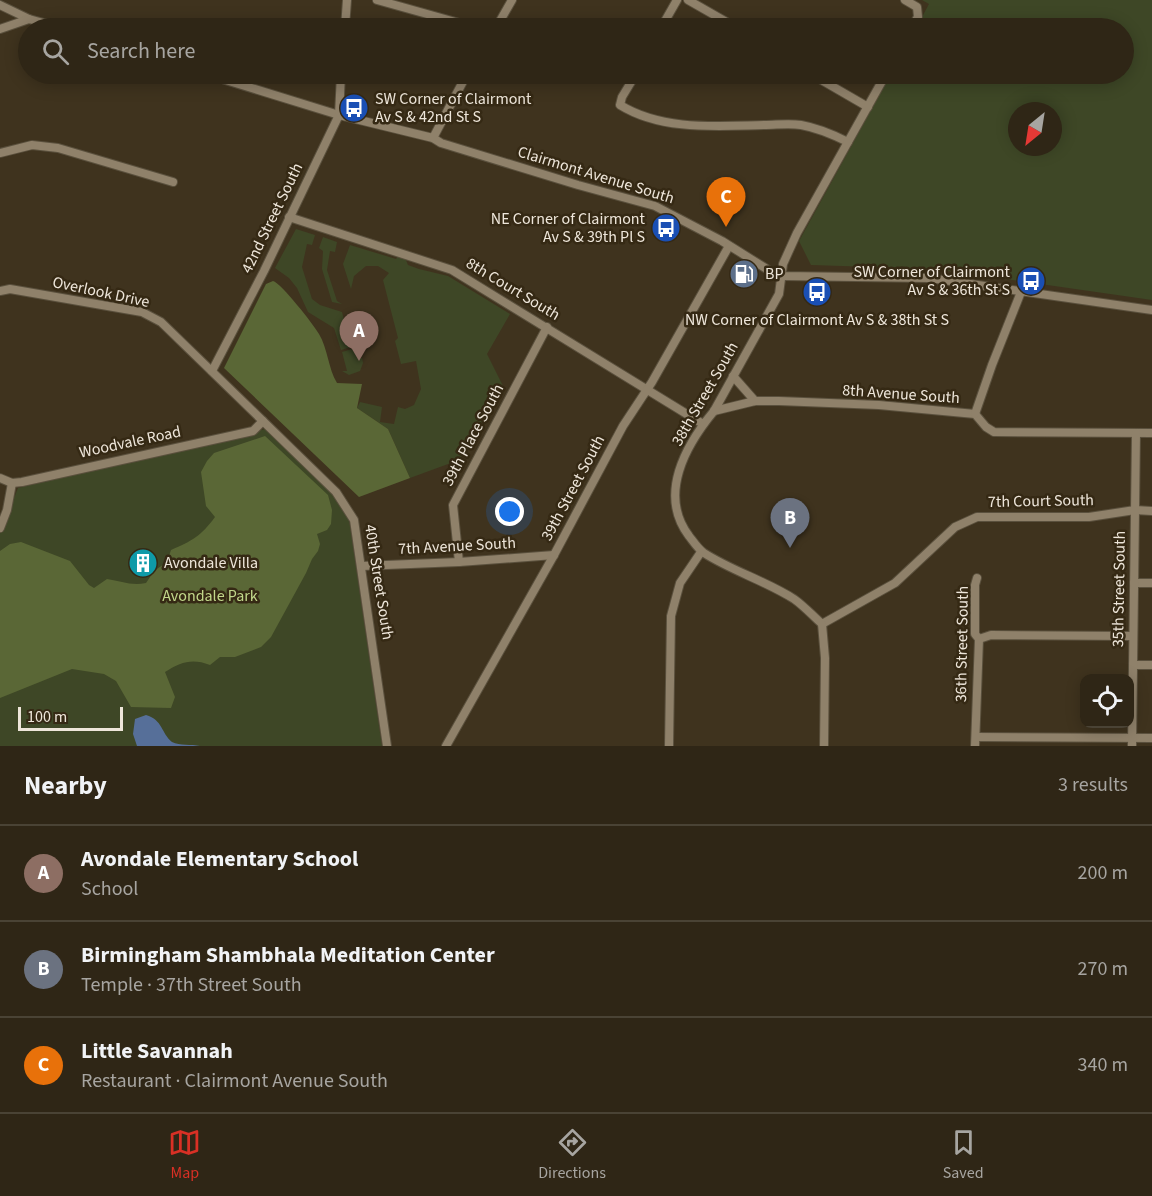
<!DOCTYPE html>
<html lang="en">
<head>
<meta charset="utf-8">
<style>
  body { margin:0; font-family:"Source Sans 3",sans-serif; background:#372e1f; color:#f1f3f6 }
  .controls { position:absolute; right:18px; bottom:18px; display:grid; overflow:hidden; border-radius:12px; box-shadow:0 3px 15px #0003 }
  .controls button { width:54px; height:54px; display:grid; place-items:center; padding:0; border:0; border-bottom:2px solid #4a4335; background:#2f2616; color:#f1f3f6; font:30px sans-serif }
  .compass { position:absolute; left:1008px; top:102px; width:54px; height:54px; border-radius:50%; background:#2f2616; box-shadow:0 3px 15px #0003; rotate:210deg }
  .scale { position:absolute; left:18px; bottom:15px; width:105px; box-sizing:border-box; padding-left:6px; border:3px solid #eee6da; border-top:0; font-size:16px; line-height:21px; white-space:nowrap; color:#eee6da; -webkit-text-stroke:4px #352914; paint-order:stroke }
  .you { position:absolute; left:510px; top:512px; width:21px; height:21px; margin:-15px; border:4px solid #fff; border-radius:50%; background:#1a73e8; box-shadow:0 0 0 9px #1a73e833 }
  .badge { display:grid; place-items:center; width:39px; height:39px; border-radius:50%; background:#d93025; color:#fff; font-size:20px; font-weight:700 }
  .pin { position:absolute; translate:-50% -50px; filter:drop-shadow(0 2px 3px #0008) }
  .pin::after { content:''; position:absolute; top:32px; width:21px; height:18px; background:inherit; clip-path:polygon(0 0,100% 0,50% 100%) }
  .list { margin:0; padding:0; list-style:none }
  h2 { display:flex; justify-content:space-between; align-items:center; height:78px; margin:0; padding:0 24px; font-size:26px }
  h2 small { font-size:20px; font-weight:400; color:#a7a5a1 }
  .list li { display:grid; grid-template-columns:39px 1fr auto; gap:18px; align-items:center; box-sizing:border-box; height:96px; padding:0 24px; border-top:2px solid #4a4335 }
  .list b { display:block; font-size:22px; white-space:nowrap }
  .list p { margin:0; font-size:20px; white-space:nowrap; color:#a7a5a1 }
  .list em { font-size:20px; font-style:normal; color:#a7a5a1 }
  .icon { flex:none; width:33px; height:33px; fill:none; stroke:currentColor; stroke-width:2; stroke-linecap:round; stroke-linejoin:round }
  .map { position:relative; flex:none; width:1152px; height:746px; overflow:hidden }
  .search { position:absolute; background:#2f2616; box-shadow:0 3px 15px #0003; left:18px; right:18px; top:18px; height:66px; display:flex; align-items:center; gap:15px; box-sizing:border-box; padding:0 21px; border-radius:33px; color:#a7a5a1; font-size:22px }
  .sheet { height:366px; background:#2f2616 }
  nav { display:flex; justify-content:space-around; align-items:center; box-sizing:border-box; height:84px; border-top:2px solid #4a4335; background:#2f2616; font-size:16px; color:#a7a5a1 }
  nav a { display:grid; justify-items:center; gap:3px }
  nav .on { color:#d93025 }
  .map>svg:first-child { display:block }
</style>
</head>
<body>
<div class="map">
<svg width="1152" height="746" viewBox="0 0 1152 746">
  <rect width="100%" height="100%" fill="#3f331e"/>
  <g fill="#3e4726" fill-rule="evenodd">
    <path d="M922,0H1152V300L935,269L811,265L799,241L891,74H1124V28H916L929,4ZM1017,111H1053V147H1017Z"/>
    <polygon points="296,229 315,235 312,245 307,244 302,267 312,299 320,305 342,312 346,328 352,330 354,333 351,334 354,346 341,350 334,328 308,312 297,288 289,278 275,268"/>
    <polygon points="323,237 337,242 335,252 330,251 327,270 337,301 342,304 332,302 322,269 323,251 319,248"/>
    <polygon points="350,245 396,259 399,255 405,258 408,265 419,269 448,276 510,314 487,354 505,390 459,460 410,478 388,429 357,408 360,402 382,407 380,422 394,424 398,407 405,409 414,405 421,389 416,361 401,364 395,341 398,338 383,280 389,273 378,266 366,266 354,276 351,289 343,264"/>
    <polygon points="355,348 358,359 362,358 363,363 360,371 349,375 342,371 347,371 342,352"/>
    <polygon points="265,429 335,496 349,519 382,746 0,746 0,533 18,488"/>
  </g>
  <g fill="#5a6736">
    <path d="M273,281C281,283 314,325 319,334C328,349 328,368 337,383L362,384L357,408L388,429L410,478L359,497L224,368L266,284Z"/>
    <path d="M265,436L328,495L332,510L331,524L327,530L317,534L320,544L318,551L312,559L306,573L271,637L261,647L235,657H220L210,665C192,658 181,662 165,672L175,697L171,708L131,707L116,681L104,674L72,669L0,698V551L10,544L21,542L70,561L89,585L94,588L107,579C121,581 131,586 146,583L154,571L167,562L171,550C192,541 201,536 215,517L206,506L201,472L207,461L214,453Z"/>
  </g>
  <path fill="#566f99" d="M146,715C163,720 161,733 172,742C180,746 191,744 200,746H137L133,734L135,719Z"/>
  <g fill="none" stroke-linecap="round" stroke-linejoin="round">
    <g stroke="#5a503d" stroke-width="10">
      <g id="minor">
        <polyline points="377,0 477,28"/>
        <polyline points="688,0 737,28"/>
        <polyline points="905,0 917,7 918,17 911,28"/>
        <polyline points="0,5 29,19"/>
        <polyline points="345,28 347,0"/>
        <polyline points="496,28 512,0"/>
        <polyline points="661,28 677,0"/>
        <polyline points="0,29 29,19 62,28"/>
        <polyline points="206,74 339,115 433,138 441,143 578,185 655,206 722,241 770,271 782,276 929,278 1152,310"/>
        <polyline points="616,74 630,82"/>
        <path d="M636,74L622,97L620,105C662,131 717,126 764,125C776,125 789,123 801,125C818,128 832,134 848,142"/>
        <polyline points="811,74 868,107"/>
        <polyline points="433,138 467,74"/>
        <polyline points="0,153 32,145 58,148 173,182"/>
        <polyline points="289,217 452,270 703,424"/>
        <polyline points="0,291 10,289 142,312 161,322 336,492 354,520 387,746"/>
        <polyline points="212,371 264,271 339,115 341,74"/>
        <polyline points="733,376 755,401"/>
        <polyline points="714,411 755,401 779,401 879,405 975,414 986,427 994,432 1152,433"/>
        <polyline points="975,414 992,365 1021,292"/>
        <polyline points="0,478 12,483 22,482 253,431 263,421"/>
        <polyline points="0,528 7,510 12,483"/>
        <polyline points="459,562 453,505 547,327"/>
        <polyline points="362,566 459,562 554,555"/>
        <polyline points="1134,583 1152,583"/>
        <polyline points="822,624 895,583 955,527 977,517 1089,517 1135,510 1152,511"/>
        <polyline points="979,639 991,635 1133,636"/>
        <polyline points="1133,665 1152,665"/>
        <polyline points="976,737 1152,738"/>
        <polyline points="446,746 554,555 623,426 652,382 729,246"/>
        <polyline points="669,746 671,616 680,583 701,552"/>
        <path d="M824,746L825,658L822,624C813,616 804,606 794,599C766,581 732,571 704,553C698,549 693,541 689,536C658,495 685,446 714,411L779,294L783,264L797,233L886,74"/>
        <polyline points="975,746 979,639 975,634 975,585 977,578"/>
        <polyline points="1132,746 1136,433"/>
      </g>
    </g>
    <use href="#minor" stroke="#8f816a" stroke-width="8"/>
  </g>
  <defs>
    <g id="bus-disc" transform="scale(1.5)"><circle r="9.5" fill="#1a4fb4" stroke="#352914"/><path d="M-5-6H5V4H4V6H2V4H-2V6H-4V4H-5ZM-3.5-4V0h7V-4ZM-3.5 1.2v1.5H-2V1.2ZM2 1.2v1.5H3.5V1.2Z" fill="#fff"/></g>
    <g id="fuel-disc" transform="scale(1.5)"><circle r="9.5" fill="#5c6f8a" stroke="#352914"/><path d="M-5.5-6h7V0h2V4h1.3V-2.5L3-4.5l.8-.8L6-3V5H2.5V1h-1V6h-7ZM-4.2-4.7v3.2H.2V-4.7Z" fill="#fff"/></g>
    <g id="building-disc" transform="scale(1.5)"><circle r="9.5" fill="#0f9aa8" stroke="#352914"/><path d="M-4-6H4V6H1V3H-1V6H-4ZM-2.5-4.3h1.7v1.8h-1.7ZM.8-4.3h1.7v1.8H.8ZM-2.5-1h1.7V.8h-1.7ZM.8-1h1.7V.8H.8Z" fill="#fff"/></g>
  </defs>
  <g fill-rule="evenodd">
    <use href="#bus-disc" x="354" y="108"/>
    <use href="#bus-disc" x="666" y="228"/>
    <use href="#fuel-disc" x="744" y="274"/>
    <use href="#bus-disc" x="1031" y="281"/>
    <use href="#bus-disc" x="817" y="292"/>
    <use href="#building-disc" x="143" y="563"/>
  </g>
  <g text-anchor="middle" dominant-baseline="central" stroke-width="5" stroke-linejoin="round" paint-order="stroke">
    <g font-size="16" fill="#eee6da" stroke="#352914" text-anchor="start">
      <text x="375" y="99">SW Corner of Clairmont<tspan x="375" dy="18">Av S &amp; 42nd St S</tspan></text>
      <text x="645" y="219" text-anchor="end">NE Corner of Clairmont<tspan x="645" dy="18">Av S &amp; 39th Pl S</tspan></text>
      <text x="1010" y="272" text-anchor="end">SW Corner of Clairmont<tspan x="1010" dy="18">Av S &amp; 36th St S</tspan></text>
      <text x="765" y="274">BP</text>
      <text x="817" y="320" text-anchor="middle">NW Corner of Clairmont Av S &amp; 38th St S</text>
      <text x="164" y="563">Avondale Villa</text>
    </g>
    <g font-size="16" fill="#eee6da" stroke="#352914">
      <text transform="translate(596 175) rotate(17)">Clairmont Avenue South</text>
      <text transform="translate(272 218) rotate(-64)">42nd Street South</text>
      <text transform="translate(513 289) rotate(31)">8th Court South</text>
      <text transform="translate(101 292) rotate(12)">Overlook Drive</text>
      <text transform="translate(705 394) rotate(-60)">38th Street South</text>
      <text transform="translate(901 394) rotate(4)">8th Avenue South</text>
      <text transform="translate(473 435) rotate(-62)">39th Place South</text>
      <text transform="translate(130 442) rotate(-12)">Woodvale Road</text>
      <text transform="translate(573 488) rotate(-62)">39th Street South</text>
      <text transform="translate(1041 501) rotate(-1)">7th Court South</text>
      <text transform="translate(457 546) rotate(-3)">7th Avenue South</text>
      <text transform="translate(379 582) rotate(81)">40th Street South</text>
      <text transform="translate(1119 589) rotate(-89)">35th Street South</text>
      <text transform="translate(962 644) rotate(-89)">36th Street South</text>
    </g>
    <g font-size="16" fill="#c2d88b" stroke="#352914">
      <text x="210" y="596">Avondale Park</text>
    </g>
  </g>
</svg>
<div class="controls">
<button><svg class="icon" aria-label="locate" viewBox="0 0 24 24"><circle cx="12" cy="12" r="6"/><path d="M12 2v4M12 18v4M2 12h4M18 12h4"/></svg></button>
</div>
<svg class="compass" viewBox="-18 -18 36 36"><path d="M0-13l5 13h-10z" fill="#e53935"/><path d="M0 13l5-13h-10z" fill="#a7a5a1"/></svg>
<div class="scale">100 m</div>
<div class="you"></div>
<div class="pin badge" style="left:359px;top:361px;background:#8d6e63">A</div>
<div class="pin badge" style="left:790px;top:548px;background:#6b7280">B</div>
<div class="pin badge" style="left:726px;top:227px;background:#e8710a">C</div>
<div class="search"><svg class="icon" aria-label="search" viewBox="0 0 24 24"><circle cx="10" cy="10" r="6"/><path d="M15 15l6 6"/></svg>Search here</div>
</div>
<section class="sheet">
<h2>Nearby<small>3 results</small></h2>
<ul class="list">
<li><span class="badge" style="background:#8d6e63">A</span><div><b>Avondale Elementary School</b><p>School</p></div><em>200 m</em></li>
<li><span class="badge" style="background:#6b7280">B</span><div><b>Birmingham Shambhala Meditation Center</b><p>Temple · 37th Street South</p></div><em>270 m</em></li>
<li><span class="badge" style="background:#e8710a">C</span><div><b>Little Savannah</b><p>Restaurant · Clairmont Avenue South</p></div><em>340 m</em></li>
</ul>
</section>
<nav>
<a class="on"><svg class="icon" aria-label="map" viewBox="0 0 24 24"><path d="M3 6l6-2 6 2 6-2v14l-6 2-6-2-6 2zM9 4v14M15 6v14"/></svg>Map</a>
<a><svg class="icon" aria-label="directions" viewBox="0 0 24 24"><path d="M12 3l9 9-9 9-9-9zM9 14v-3h6M13 9l2 2-2 2"/></svg>Directions</a>
<a><svg class="icon" aria-label="saved" viewBox="0 0 24 24"><path d="M7 4h10v16l-5-4-5 4z"/></svg>Saved</a>
</nav>
</body>
</html>
